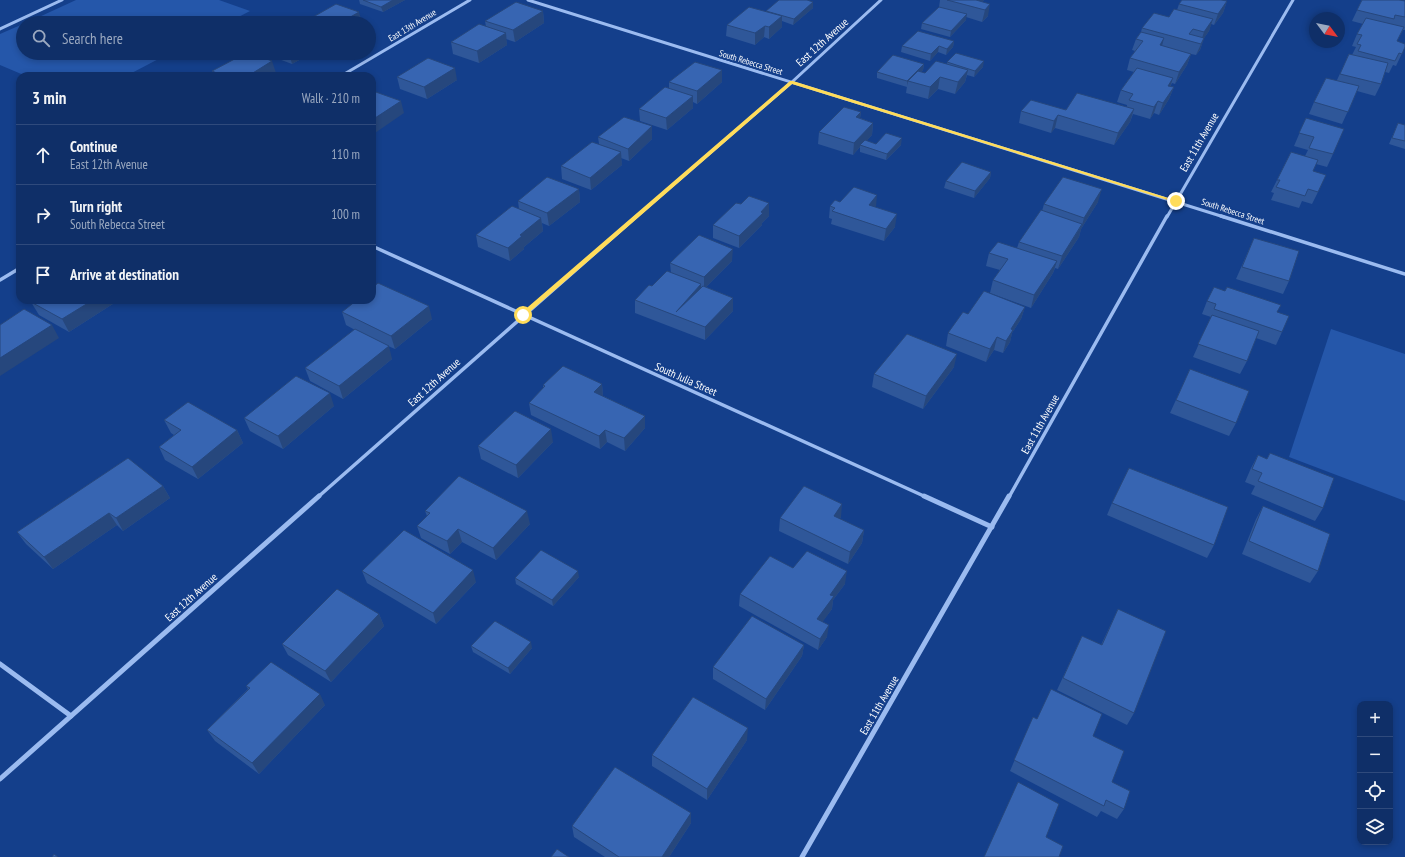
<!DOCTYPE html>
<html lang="en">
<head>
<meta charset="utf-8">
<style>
  body { margin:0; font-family:"PT Sans Narrow",sans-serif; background:#1d3b71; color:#f1f3f6 }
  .controls { position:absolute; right:12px; bottom:12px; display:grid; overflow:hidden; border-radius:8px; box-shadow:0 2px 6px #0003 }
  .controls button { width:36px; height:36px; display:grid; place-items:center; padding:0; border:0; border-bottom:1px solid #2f4a7c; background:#0f2f68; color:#f1f3f6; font:20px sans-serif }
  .compass { position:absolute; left:1309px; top:12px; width:36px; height:36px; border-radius:50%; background:#0f2f68; box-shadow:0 2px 6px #0003; rotate:122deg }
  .stop { position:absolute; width:12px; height:12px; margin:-9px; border:3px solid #ffdc5a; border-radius:50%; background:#fff }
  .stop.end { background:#ffdc5a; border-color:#fff; box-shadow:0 1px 4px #0008 }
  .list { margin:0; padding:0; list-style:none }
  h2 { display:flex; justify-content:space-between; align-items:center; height:52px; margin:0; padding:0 16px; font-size:17px }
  h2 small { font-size:13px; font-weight:400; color:#9ba9c0 }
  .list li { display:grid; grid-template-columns:26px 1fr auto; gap:12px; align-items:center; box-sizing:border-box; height:60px; padding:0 16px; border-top:1px solid #2f4a7c }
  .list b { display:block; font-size:15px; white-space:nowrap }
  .list p { margin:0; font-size:13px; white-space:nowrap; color:#9ba9c0 }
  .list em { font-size:13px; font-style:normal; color:#9ba9c0 }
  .icon { flex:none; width:22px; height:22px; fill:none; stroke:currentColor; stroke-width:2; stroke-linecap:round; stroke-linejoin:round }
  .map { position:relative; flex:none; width:1405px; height:857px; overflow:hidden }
  .search { position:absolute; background:#0f2f68; box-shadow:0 2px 6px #0003; left:16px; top:16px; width:360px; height:44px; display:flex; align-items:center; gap:10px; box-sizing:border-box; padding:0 14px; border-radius:22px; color:#9ba9c0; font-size:15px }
  .panel { position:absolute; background:#0f2f68; box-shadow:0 2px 6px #0003; left:16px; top:72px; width:360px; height:232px; border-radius:12px }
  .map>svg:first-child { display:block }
</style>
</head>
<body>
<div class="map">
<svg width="1405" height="857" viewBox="0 0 1405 857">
  <rect width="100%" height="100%" fill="#143f8b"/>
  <g fill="#2557aa">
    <polygon points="76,0 219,0 250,11 227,23 26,23"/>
    <polygon points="23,24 23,53 170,53 126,76 26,76 0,65 0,34"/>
    <polygon points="1331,329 1405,354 1405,501 1289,457"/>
  </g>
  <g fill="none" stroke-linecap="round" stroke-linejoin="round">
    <g stroke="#9bbbf0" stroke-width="3">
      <polyline points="528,0 1224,217"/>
      <polyline points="0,29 62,0"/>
      <polyline points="341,76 470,0"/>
      <polyline points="636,217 792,82 881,0"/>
      <polyline points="1167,217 1293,0"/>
    </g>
    <g stroke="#9bbbf0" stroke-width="3.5">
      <polyline points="1221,216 1405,274"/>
      <polyline points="372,246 926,497"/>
      <polyline points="0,280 20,268"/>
      <polyline points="318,497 637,216"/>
      <polyline points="1009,497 1167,216"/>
    </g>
    <g stroke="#9bbbf0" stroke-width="5">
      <polyline points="924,496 992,527"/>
      <polyline points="0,664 71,716"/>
      <polyline points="0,779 319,496"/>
      <polyline points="802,857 1009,496"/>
    </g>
  </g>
  <g fill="#2f5799">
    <polygon points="359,0 405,0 383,12 360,4"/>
    <polygon points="940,0 984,0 982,2 988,16 982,22 966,17 966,20 950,37 921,29 922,23 939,7"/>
    <polygon points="1182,0 1225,0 1224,1 1227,1 1223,13 1214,25 1211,24 1209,31 1204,38 1200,50 1196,55 1191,54 1187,65 1175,84 1172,83 1170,87 1174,87 1169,99 1159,115 1154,113 1150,119 1133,114 1130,122 1114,145 1055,128 1051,133 1019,123 1021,111 1127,107 1127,105 1117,102 1121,90 1134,72 1127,70 1130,58 1135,51 1132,50 1136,39 1141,32 1142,28 1169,17 1177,10 1179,4"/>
    <polygon points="1362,0 1403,0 1403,1 1405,1 1405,30 1403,30 1397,41 1405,47 1396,66 1393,65 1389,73 1385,72 1381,84 1375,96 1357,91 1342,124 1309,114 1314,102 1337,80 1349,54 1352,55 1356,47 1352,46 1357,34 1363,24 1352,21"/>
    <polygon points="813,8 793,25 782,21 782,27 769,39 764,37 755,45 726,36 727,25 766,11"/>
    <polygon points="543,11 544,23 515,42 506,39 507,45 479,63 453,54 451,42 486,27 485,21"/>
    <polygon points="306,21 362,23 306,23"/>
    <polygon points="954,41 953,47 946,55 938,52 930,61 901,52 902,46"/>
    <polygon points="268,53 312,53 292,64 268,55"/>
    <polygon points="947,62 983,67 974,77 967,75 965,82 955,94 938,89 928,99 906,93 907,86 907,87 877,78 877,72 924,64 923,70 921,72 925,73 947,64"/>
    <polygon points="212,71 276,73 271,76 214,76"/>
    <polygon points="397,77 457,80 427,99 400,89"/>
    <polygon points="669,82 722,82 697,104 693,102 693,108 667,130 640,121 639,109 669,89"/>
    <polygon points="861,112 860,118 873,123 872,135 866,141 876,144 901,145 886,160 860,152 860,147 853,155 818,144 819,132"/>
    <polygon points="1306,118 1333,154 1327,167 1316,164 1313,171 1318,192 1312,204 1302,201 1299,208 1271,200 1274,193 1271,192 1277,180 1305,156 1308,150 1294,146"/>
    <polygon points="1398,123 1405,125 1405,149 1389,144"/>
    <polygon points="652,126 652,139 629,161 621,158 622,165 591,190 562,179 561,166 599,144 598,137"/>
    <polygon points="991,172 990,178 974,198 944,188 946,181"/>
    <polygon points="579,189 580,202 549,226 542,223 543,231 524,247 524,249 510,261 478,247 476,235 519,209 518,201"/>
    <polygon points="840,202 875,207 895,227 884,241 831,224 832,219 829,218 830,206"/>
    <polygon points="1098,202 1081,229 1079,237 1058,269 1055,268 1053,273 1031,308 990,293 993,280 1000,270 986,266 989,253 1017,248 1019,242 1042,211 1044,204"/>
    <polygon points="769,203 769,216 762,223 762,225 739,248 713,238 713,225 741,204"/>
    <polygon points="1254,238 1289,281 1283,294 1236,279"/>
    <polygon points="732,261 706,287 733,298 733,311 705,340 635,313 635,300 671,273 670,263"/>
    <polygon points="35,300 119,300 69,332 39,315 31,302"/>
    <polygon points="1207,301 1277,312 1282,332 1276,345 1256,338 1247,361 1240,374 1193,357 1211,317 1202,314"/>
    <polygon points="1025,307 1021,319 1012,333 1010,342 1003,353 994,350 986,362 946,346 948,333 968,314"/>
    <polygon points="342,312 432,319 395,349 381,343 392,359 343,399 310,381 305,368 355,330 346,325"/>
    <polygon points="954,367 923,409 872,387 874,374"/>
    <polygon points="1190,369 1236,423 1229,436 1170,413"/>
    <polygon points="602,384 603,396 645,416 645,428 625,451 607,442 600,449 531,415 529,403 543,388 543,385"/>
    <polygon points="334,406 283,449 250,431 244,418"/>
    <polygon points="164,420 237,430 243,443 198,479 165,460 159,447 174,435 171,433"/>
    <polygon points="553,442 518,478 481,459 478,446"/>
    <polygon points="1270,453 1323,508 1315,521 1251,494 1255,486 1245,482 1251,468 1258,455 1267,459"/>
    <polygon points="163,486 170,498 123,531 117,525 53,569 26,544 17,532"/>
    <polygon points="1112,503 1214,545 1207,558 1107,515"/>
    <polygon points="1263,506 1318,571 1310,583 1242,554 1256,519"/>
    <polygon points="425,511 530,524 496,560 462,542 450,554 421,538 417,526 427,516"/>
    <polygon points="841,517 839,519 864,530 862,543 848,564 779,531 780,518"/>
    <polygon points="793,568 845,584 833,600 832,609 822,622 827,637 818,650 739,606 740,594"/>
    <polygon points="362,571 476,582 436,624 367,583"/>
    <polygon points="579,577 553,606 516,584 515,578"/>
    <polygon points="1118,609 1134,713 1127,725 1057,690 1082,636 1101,645"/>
    <polygon points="379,614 384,626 331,682 288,655 282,644"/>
    <polygon points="804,645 802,656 765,710 713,679 713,667"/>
    <polygon points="471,646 532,648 510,674 473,652"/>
    <polygon points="246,686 325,705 259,774 215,741 207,730 248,689"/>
    <polygon points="1033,717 1037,719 1093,736 1124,809 1117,819 1101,811 1097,817 1010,771"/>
    <polygon points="747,740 707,800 652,766 652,755"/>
    <polygon points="691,823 669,857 605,857 574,837 572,826"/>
  </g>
  <g fill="#26477d">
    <polygon points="393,0 405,0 383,12 381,7"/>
    <polygon points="976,0 984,0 977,8"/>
    <polygon points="1227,1 1223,13 1214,25 1218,14"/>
    <polygon points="813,2 813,8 793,25 794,19"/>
    <polygon points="990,4 988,16 982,22 985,10"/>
    <polygon points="543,11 544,23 515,42 513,30"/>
    <polygon points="359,12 362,23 340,23"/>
    <polygon points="967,14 966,20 950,37 951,31"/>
    <polygon points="782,16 782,27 769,39 769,27"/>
    <polygon points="1213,19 1209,31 1200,44 1204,32"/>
    <polygon points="765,26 764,37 755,45 755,33"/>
    <polygon points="506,33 507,45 479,63 477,51"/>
    <polygon points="1164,38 1161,50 1160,45"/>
    <polygon points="1204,38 1200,50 1196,55 1201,44"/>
    <polygon points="954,41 953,47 946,55 947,49"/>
    <polygon points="939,46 938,52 930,61 931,54"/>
    <polygon points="289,53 312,53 292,64"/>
    <polygon points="1191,54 1187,65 1175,84 1179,72"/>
    <polygon points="272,61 276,73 271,76 248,76"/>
    <polygon points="984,61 983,67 974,77 975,71"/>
    <polygon points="924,64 923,70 911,82 908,81 907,86 907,87 907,81"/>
    <polygon points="455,68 457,80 427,99 424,87"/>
    <polygon points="722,70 722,82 697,104 697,91"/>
    <polygon points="968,70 965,82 955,94 958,82"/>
    <polygon points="940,77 938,89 928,99 930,87"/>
    <polygon points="1173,78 1169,90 1168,86"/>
    <polygon points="1174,87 1169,99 1159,115 1163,103"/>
    <polygon points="693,96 693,108 667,130 666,118"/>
    <polygon points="401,101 404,113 372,135 372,120"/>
    <polygon points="1158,101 1154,113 1150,119 1154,107"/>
    <polygon points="1134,109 1130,122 1114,145 1118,133"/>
    <polygon points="861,112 859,124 856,117"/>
    <polygon points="1058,115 1055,128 1051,133 1054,121"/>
    <polygon points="873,123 872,135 862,146 860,145 860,147 853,155 854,143"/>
    <polygon points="652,126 652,139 629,161 628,149"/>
    <polygon points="902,138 901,145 886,160 887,154"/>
    <polygon points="621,152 622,165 591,190 590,178"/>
    <polygon points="991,172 990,178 974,198 975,191"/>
    <polygon points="579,189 580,202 549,226 547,213"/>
    <polygon points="1102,189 1098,202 1081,229 1079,237 1058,269 1062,256 1082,225 1084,218"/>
    <polygon points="877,195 876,207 869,205"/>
    <polygon points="769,203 769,216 762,223 762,225 739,248 739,236"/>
    <polygon points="897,214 895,227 884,241 886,229"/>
    <polygon points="541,218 543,231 524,247 524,249 510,261 508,248 520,235"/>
    <polygon points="733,249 732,261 704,289 704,277"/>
    <polygon points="1057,261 1053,273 1031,308 1034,295"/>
    <polygon points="701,284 701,296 676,312"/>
    <polygon points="733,298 733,311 705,340 705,327"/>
    <polygon points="93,300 119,300 69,332 62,319"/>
    <polygon points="429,306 432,319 395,349 391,336"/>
    <polygon points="1025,307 1021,319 1012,333 1010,342 1003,353 1006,341 1011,329"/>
    <polygon points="52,325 59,338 0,376 0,358"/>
    <polygon points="997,337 994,350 986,362 990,349"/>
    <polygon points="389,346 392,359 343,399 339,386"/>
    <polygon points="957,354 954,367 923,409 926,396"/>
    <polygon points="602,384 603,397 594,392"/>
    <polygon points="330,393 334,406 283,449 278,436"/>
    <polygon points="645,416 645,428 625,451 624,438"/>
    <polygon points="551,429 553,442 518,478 516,465"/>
    <polygon points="237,430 243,443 198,479 192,467"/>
    <polygon points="605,430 607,442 600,449 599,436"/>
    <polygon points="163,486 170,498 123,531 116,518"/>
    <polygon points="842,504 841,517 832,528 834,516"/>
    <polygon points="527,511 530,524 496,560 493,548"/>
    <polygon points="109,513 117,525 53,569 44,557"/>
    <polygon points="458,529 462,542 450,554 447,541"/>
    <polygon points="864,530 862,543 848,564 850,552"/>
    <polygon points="473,570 476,582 436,624 433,613"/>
    <polygon points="578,571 579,577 553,606 552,600"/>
    <polygon points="847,571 845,584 833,600 832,609 816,631 817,619 830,595"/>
    <polygon points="379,614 384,626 331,682 325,671"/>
    <polygon points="829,625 827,637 818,650 820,639"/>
    <polygon points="531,642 532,648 510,674 508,668"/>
    <polygon points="804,645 802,656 765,710 766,699"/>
    <polygon points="320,694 325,705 259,774 252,763"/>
    <polygon points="748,728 747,740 707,800 707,789"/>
    <polygon points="691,813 691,823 669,857 662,857"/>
  </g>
  <g fill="#3765b2" stroke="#26477d">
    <polygon points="363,0 393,0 381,7"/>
    <polygon points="779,0 807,0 813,2 794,19 766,11"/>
    <polygon points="947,0 976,0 990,4 985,10"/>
    <polygon points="1182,0 1221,0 1227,1 1218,14 1179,4"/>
    <polygon points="1362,0 1399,0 1405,1 1405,17 1395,15 1394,19 1357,10"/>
    <polygon points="516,2 543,11 513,30 485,21"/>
    <polygon points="336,4 359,12 340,23 312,23 306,21"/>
    <polygon points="749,7 782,16 769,27 765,26 755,33 727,25"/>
    <polygon points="939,7 967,14 951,31 922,23"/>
    <polygon points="1174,9 1213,19 1204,32 1193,29 1189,34 1204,38 1201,44 1142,28 1154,13 1169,17"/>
    <polygon points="1366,18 1404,27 1397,41 1405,44 1405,47 1402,54 1399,53 1395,61 1358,51 1361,45 1357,44 1362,35 1357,34"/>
    <polygon points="479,24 506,33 477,51 451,42"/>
    <polygon points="918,31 954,41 947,49 939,46 931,54 902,46"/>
    <polygon points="1141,32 1164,38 1160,45 1191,54 1179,72 1130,58 1143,41 1136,39"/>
    <polygon points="246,53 251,53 272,61 248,76 224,76 212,71"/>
    <polygon points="956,53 984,61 975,71 947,62"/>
    <polygon points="1349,54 1388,63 1381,84 1340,74"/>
    <polygon points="893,55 924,64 907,81 877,72"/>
    <polygon points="428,58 455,68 424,87 397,77"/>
    <polygon points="936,61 968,70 958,82 940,77 930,87 908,81 918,71 925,73"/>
    <polygon points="695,62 722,70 697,91 669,82"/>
    <polygon points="1137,68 1173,78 1168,86 1174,87 1163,103 1158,101 1154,107 1129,100 1133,94 1121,90"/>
    <polygon points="1326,78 1359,86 1348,112 1314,102"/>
    <polygon points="665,87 693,96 666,118 639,109"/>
    <polygon points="373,91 401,101 372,120 372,92"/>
    <polygon points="1077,93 1134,109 1118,133 1058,115 1054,121 1021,111 1031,100 1066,110"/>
    <polygon points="844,107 861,112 856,117 873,123 854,143 819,132"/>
    <polygon points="624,117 652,126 628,149 598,137"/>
    <polygon points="1306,118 1344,129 1333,154 1309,148 1314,137 1299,133"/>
    <polygon points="1398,123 1405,125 1405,141 1392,138"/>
    <polygon points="886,133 902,138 887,154 860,145 865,140 876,144"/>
    <polygon points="592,142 621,152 590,178 561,166"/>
    <polygon points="1291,152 1318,160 1313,171 1326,175 1318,192 1308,189 1305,196 1276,187 1280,180 1277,180"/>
    <polygon points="962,162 991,172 975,191 946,181"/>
    <polygon points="547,177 579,189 547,213 518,201"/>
    <polygon points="1063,177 1102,189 1084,218 1044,204"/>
    <polygon points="854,187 877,195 869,205 897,214 886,229 832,211 835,208 830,206 835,200 840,202"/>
    <polygon points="749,196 769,203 761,212 763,213 739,236 713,225 736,203 741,204"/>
    <polygon points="512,206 541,218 520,235 522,236 508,248 476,235"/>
    <polygon points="1041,210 1082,224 1062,256 1019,242"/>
    <polygon points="699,235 733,249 704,277 670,263"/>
    <polygon points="1254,238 1299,251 1289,281 1242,267"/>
    <polygon points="998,242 1057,261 1034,295 993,280 1008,259 989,253"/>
    <polygon points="667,271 701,284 676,312 703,286 733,298 705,327 635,300 649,285 652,286"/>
    <polygon points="378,283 429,306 391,336 342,312 357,300 372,300 372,288"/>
    <polygon points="1214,287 1225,291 1227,287 1281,305 1277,312 1289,316 1282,332 1214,309 1216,304 1207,301"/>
    <polygon points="984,291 1025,307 1011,329 1013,330 1006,341 997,337 990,349 948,333 963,312 968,314"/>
    <polygon points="35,300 93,300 62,319 31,302"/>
    <polygon points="24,309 52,325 0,358 0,325"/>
    <polygon points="1212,315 1259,331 1247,361 1198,344"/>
    <polygon points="355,329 389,346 339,386 305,368"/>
    <polygon points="907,334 957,354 926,396 874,374"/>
    <polygon points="563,366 602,384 594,392 645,416 624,438 605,430 599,436 529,403 545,386 543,385"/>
    <polygon points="1190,369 1249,391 1236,423 1176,400"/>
    <polygon points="296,376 330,393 278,436 244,418"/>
    <polygon points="188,402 237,430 192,467 159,447 181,430 164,420"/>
    <polygon points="515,411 551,429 516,465 478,446"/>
    <polygon points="1270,453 1334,478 1323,508 1258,481 1262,473 1252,469 1258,455 1267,459"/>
    <polygon points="128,458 163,486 116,518 109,513 44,557 17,532"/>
    <polygon points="1129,468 1228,507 1214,545 1112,503"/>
    <polygon points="459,476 527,511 493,548 458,529 447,541 417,526 430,513 425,511"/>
    <polygon points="804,486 842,504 834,516 864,530 850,552 780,518"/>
    <polygon points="1263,506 1330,534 1318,571 1249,541"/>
    <polygon points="404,530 473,570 433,613 362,571"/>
    <polygon points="541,550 578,571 552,600 515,578"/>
    <polygon points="807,551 847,571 830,595 834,596 817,619 829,625 820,639 740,594 770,556 793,568"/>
    <polygon points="337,589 379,614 325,671 282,644"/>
    <polygon points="1118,609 1166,631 1134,713 1063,678 1082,636 1102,645"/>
    <polygon points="752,616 804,645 766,699 713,667"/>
    <polygon points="495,621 531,642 508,668 471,646"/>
    <polygon points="271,662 320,694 252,763 207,730 250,688 246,686"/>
    <polygon points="1051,689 1102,714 1093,736 1124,751 1112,782 1130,791 1124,809 1106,800 1104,806 1014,760 1033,717 1037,719"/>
    <polygon points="693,697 748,728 707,789 652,755"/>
    <polygon points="615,767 691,813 662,857 619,857 572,826"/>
    <polygon points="1018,782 1059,804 1046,837 1063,846 1059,857 984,857"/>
    <polygon points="557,849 569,857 551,857"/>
    <polygon points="54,854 58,857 52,857"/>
  </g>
  <polygon fill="#ffdc5a" points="790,81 793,81 1178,201 1174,202 792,84 525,316 521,316 521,313"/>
  <g text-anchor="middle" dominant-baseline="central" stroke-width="4" stroke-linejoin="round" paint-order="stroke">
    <g font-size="9" fill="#fff" stroke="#143f8b">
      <text transform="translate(412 25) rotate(-31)">East 13th Avenue</text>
      <text transform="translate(751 62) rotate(17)">South Rebecca Street</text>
      <text transform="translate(1233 211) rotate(18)">South Rebecca Street</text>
    </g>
    <g font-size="11" fill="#fff" stroke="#143f8b">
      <text transform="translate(822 42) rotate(-42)">East 12th Avenue</text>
      <text transform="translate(1199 142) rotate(-60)">East 11th Avenue</text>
      <text transform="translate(686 379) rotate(24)">South Julia Street</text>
      <text transform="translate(434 382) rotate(-42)">East 12th Avenue</text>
      <text transform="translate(1040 424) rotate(-61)">East 11th Avenue</text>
      <text transform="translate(191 597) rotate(-42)">East 12th Avenue</text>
      <text transform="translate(879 705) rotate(-60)">East 11th Avenue</text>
    </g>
  </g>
</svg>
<div class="controls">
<button>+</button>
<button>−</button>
<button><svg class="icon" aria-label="locate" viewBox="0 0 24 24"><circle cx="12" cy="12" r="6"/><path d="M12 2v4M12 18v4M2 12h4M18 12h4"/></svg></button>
<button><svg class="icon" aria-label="layers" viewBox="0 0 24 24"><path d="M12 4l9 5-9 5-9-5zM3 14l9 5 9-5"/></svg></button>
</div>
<svg class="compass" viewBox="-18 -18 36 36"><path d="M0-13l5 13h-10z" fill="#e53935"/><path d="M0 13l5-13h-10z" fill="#9ba9c0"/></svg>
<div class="stop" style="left:523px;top:315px"></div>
<div class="stop end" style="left:1176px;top:201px"></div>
<div class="search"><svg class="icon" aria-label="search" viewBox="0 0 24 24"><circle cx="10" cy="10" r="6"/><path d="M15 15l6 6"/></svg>Search here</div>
<section class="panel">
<h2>3 min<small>Walk · 210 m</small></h2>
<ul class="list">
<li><svg class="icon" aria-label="ahead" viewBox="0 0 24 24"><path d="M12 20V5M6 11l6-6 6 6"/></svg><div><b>Continue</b><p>East 12th Avenue</p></div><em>110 m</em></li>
<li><svg class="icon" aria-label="right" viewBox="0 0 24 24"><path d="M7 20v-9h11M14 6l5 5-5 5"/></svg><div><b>Turn right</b><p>South Rebecca Street</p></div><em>100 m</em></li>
<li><svg class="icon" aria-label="arrive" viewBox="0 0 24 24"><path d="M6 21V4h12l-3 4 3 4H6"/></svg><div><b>Arrive at destination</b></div></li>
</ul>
</section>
</div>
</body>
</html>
